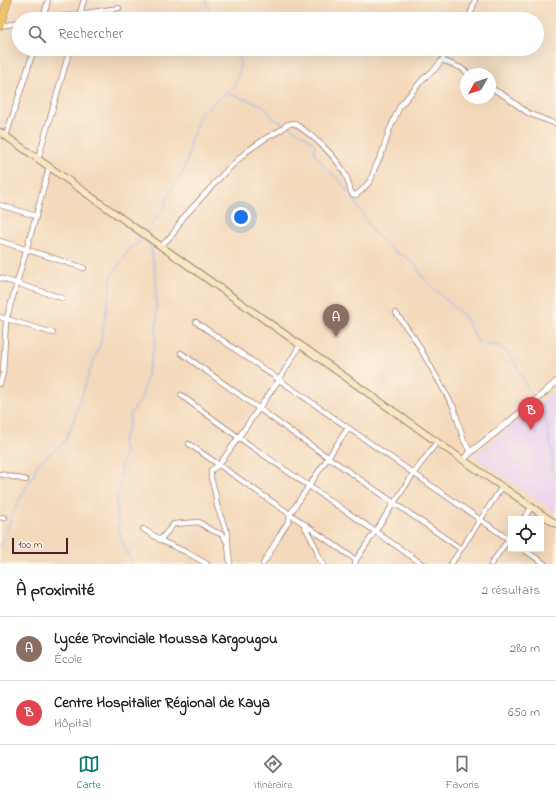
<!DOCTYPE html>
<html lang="fr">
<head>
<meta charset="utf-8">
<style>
  body { margin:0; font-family:"Indie Flower",sans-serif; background:#f6f6f6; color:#222 }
  .controls { position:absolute; right:12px; bottom:12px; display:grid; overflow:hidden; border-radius:0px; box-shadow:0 4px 16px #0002 }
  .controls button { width:36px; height:36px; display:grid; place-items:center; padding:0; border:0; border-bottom:1px solid #e0e0e0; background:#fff; color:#222; font:20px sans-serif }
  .compass { position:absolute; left:460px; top:68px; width:36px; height:36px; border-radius:50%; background:#fff; box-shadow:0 4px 16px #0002; rotate:231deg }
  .scale { position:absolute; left:12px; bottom:10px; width:56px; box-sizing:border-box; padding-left:4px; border:2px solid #4a1f2b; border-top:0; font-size:11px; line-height:14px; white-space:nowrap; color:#4a1f2b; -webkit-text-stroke:3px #fcf5e5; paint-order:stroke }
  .you { position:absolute; left:241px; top:217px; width:14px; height:14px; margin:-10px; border:3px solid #fff; border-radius:50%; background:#1a73e8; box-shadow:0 0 0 6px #1a73e833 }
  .badge { display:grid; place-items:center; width:26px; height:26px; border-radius:50%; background:#0f766e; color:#fff; font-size:13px; font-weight:700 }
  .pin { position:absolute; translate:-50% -33px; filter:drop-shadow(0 1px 2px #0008) }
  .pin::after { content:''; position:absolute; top:21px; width:14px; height:12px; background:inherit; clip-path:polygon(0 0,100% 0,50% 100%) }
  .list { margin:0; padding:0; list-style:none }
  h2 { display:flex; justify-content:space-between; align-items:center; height:52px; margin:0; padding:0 16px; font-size:17px }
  h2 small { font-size:13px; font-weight:400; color:#767676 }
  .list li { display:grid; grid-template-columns:26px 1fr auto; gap:12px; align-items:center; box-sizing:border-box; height:64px; padding:0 16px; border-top:1px solid #e0e0e0 }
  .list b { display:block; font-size:15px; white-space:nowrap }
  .list p { margin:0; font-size:13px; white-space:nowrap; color:#767676 }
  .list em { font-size:13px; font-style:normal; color:#767676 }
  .icon { flex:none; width:22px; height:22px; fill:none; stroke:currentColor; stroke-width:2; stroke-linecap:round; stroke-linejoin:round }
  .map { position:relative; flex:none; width:556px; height:564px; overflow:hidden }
  .search { position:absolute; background:#fff; box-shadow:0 4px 16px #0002; left:12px; right:12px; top:12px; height:44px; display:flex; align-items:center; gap:10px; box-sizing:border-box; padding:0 14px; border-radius:22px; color:#767676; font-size:15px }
  .sheet { height:180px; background:#fff }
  nav { display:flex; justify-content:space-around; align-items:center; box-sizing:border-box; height:56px; border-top:1px solid #e0e0e0; background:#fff; font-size:11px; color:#767676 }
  nav a { display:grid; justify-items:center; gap:2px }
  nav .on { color:#0f766e }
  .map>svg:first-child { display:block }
</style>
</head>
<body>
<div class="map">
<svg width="556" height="564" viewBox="0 0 556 564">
  <rect width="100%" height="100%" fill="#fcf5e5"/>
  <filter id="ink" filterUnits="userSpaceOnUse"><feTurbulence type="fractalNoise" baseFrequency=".025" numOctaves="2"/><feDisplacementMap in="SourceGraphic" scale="8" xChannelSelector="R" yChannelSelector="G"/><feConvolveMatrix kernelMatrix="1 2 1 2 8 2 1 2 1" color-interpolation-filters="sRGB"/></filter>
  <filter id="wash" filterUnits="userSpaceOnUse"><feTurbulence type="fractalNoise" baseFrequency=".012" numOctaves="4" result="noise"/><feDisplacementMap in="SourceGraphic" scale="16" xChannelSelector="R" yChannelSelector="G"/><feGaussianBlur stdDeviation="0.9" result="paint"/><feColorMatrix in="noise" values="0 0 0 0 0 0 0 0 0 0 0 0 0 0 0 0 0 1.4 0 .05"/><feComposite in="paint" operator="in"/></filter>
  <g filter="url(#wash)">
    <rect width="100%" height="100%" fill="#f4d9bc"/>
    <polygon fill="#e9d2ed" points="556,389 556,513 474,456"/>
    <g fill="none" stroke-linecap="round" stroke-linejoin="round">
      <g stroke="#87b9f4" stroke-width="1">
        <polyline points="206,0 212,19"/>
        <polyline points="227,93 262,105 267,110 272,117 278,121 285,124"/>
        <path d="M290,127L305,136L315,144L314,152L324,166L331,173L337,177L355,202L374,233L396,253L403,255L416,265L424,279L434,289L464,316L478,342C482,343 486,345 490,345C493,345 496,344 499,346C515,354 524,385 534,400"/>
        <polyline points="147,232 149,228 164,209 167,198 172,188 179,179 183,172 190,152 190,143 191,138 194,133 200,114 221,97 227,93 234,86 240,69 240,52 238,50 231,49"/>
        <polyline points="536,402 541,405 544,411 552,453 553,471"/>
        <polyline points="0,547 17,504 34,474 37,465 66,440 74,419 89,373 101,342 112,275 129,250 144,238"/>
        <polyline points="132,564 123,542 118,528 116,498 120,489 121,465 125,452 122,442 129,425 130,415 141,399 155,344 157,321 156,306 156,278 151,249 148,241"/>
      </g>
    </g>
  </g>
  <g filter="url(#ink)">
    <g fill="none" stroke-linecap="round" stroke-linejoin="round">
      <g stroke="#9f7c74" stroke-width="6">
        <g id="minor">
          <polyline points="43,19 48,0"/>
          <polyline points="46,19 119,8"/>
          <polyline points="78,19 84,0"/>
          <polyline points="469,19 475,0"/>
          <polyline points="0,26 19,23"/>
          <polyline points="442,60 461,68 469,74"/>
          <polyline points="490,88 502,94 528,113 556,124"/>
          <polyline points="6,136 34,49"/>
          <polyline points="38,159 70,49"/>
          <polyline points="0,205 36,216"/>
          <polyline points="0,241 84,268"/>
          <path d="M161,246L173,234L182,219L226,171L246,152L266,138L281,130L286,125L294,123C312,135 337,156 346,176C349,182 349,188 352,194L356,195L362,190L371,180L374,170L382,153L389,131L400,106L423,79L435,69L442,60L448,49"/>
          <polyline points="0,278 62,298"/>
          <polyline points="396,313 415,339 454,408 464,441 471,452"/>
          <polyline points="0,317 53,333"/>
          <polyline points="196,322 511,541"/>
          <polyline points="181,353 293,433 461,549"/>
          <polyline points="0,384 3,373 6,321 36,216 49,167"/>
          <path d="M181,395C259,455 342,507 422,564"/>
          <polyline points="189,444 356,560"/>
          <polyline points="0,474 26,480"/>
          <polyline points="0,517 5,518"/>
          <polyline points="523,519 532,507"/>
          <polyline points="304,525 317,550 318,556 323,564"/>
          <polyline points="143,529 164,542 186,552 207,564"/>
          <polyline points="160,540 174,524 199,522 209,529 223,535 228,544 230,564"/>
          <polyline points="228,544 228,533 225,528 217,506 215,492 211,478 211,470 219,465 279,380 300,345"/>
          <polyline points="523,549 545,564"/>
          <polyline points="263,564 284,528 289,521 290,514 348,428"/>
          <polyline points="355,564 356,560 414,473 437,442"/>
          <polyline points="451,564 502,487"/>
          <polyline points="491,564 511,536"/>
        </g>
      </g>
      <g stroke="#9f7c74" stroke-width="7">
        <polyline id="tertiary" points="463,460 471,452 535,401 556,382"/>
      </g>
      <g stroke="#9f7c74" stroke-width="8">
        <polyline id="secondary" points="0,132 437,442 556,524"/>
      </g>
      <g stroke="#9f7c74" stroke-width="8">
        <polyline id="primary" points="0,26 8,0"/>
      </g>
      <use href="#minor" stroke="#fff" stroke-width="4.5"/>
      <use href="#tertiary" stroke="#fff" stroke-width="5.5"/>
      <use href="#secondary" stroke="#f7e8c3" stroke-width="6"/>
      <use href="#primary" stroke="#ecc569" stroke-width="7"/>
    </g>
  </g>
</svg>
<div class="controls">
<button><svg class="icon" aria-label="locate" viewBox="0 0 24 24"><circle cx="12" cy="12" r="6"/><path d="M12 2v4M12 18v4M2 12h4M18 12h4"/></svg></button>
</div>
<svg class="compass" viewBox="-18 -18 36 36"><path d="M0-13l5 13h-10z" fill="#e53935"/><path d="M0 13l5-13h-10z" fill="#767676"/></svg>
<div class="scale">100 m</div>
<div class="you"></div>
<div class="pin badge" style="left:336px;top:337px;background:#8d6e63">A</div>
<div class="pin badge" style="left:531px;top:430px;background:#e0444e">B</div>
<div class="search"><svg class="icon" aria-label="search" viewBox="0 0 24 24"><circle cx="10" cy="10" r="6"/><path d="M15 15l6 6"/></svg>Rechercher</div>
</div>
<section class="sheet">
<h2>À proximité<small>2 résultats</small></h2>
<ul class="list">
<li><span class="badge" style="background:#8d6e63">A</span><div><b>Lycée Provinciale Moussa Kargougou</b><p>École</p></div><em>280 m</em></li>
<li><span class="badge" style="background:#e0444e">B</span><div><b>Centre Hospitalier Régional de Kaya</b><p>Hôpital</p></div><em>650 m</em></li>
</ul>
</section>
<nav>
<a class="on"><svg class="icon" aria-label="map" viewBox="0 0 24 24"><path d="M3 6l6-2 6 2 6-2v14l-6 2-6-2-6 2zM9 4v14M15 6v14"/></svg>Carte</a>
<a><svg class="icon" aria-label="directions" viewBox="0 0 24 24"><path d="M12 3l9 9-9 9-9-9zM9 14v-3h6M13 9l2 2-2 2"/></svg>Itinéraire</a>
<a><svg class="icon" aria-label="saved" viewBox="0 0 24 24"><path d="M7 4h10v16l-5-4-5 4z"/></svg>Favoris</a>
</nav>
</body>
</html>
